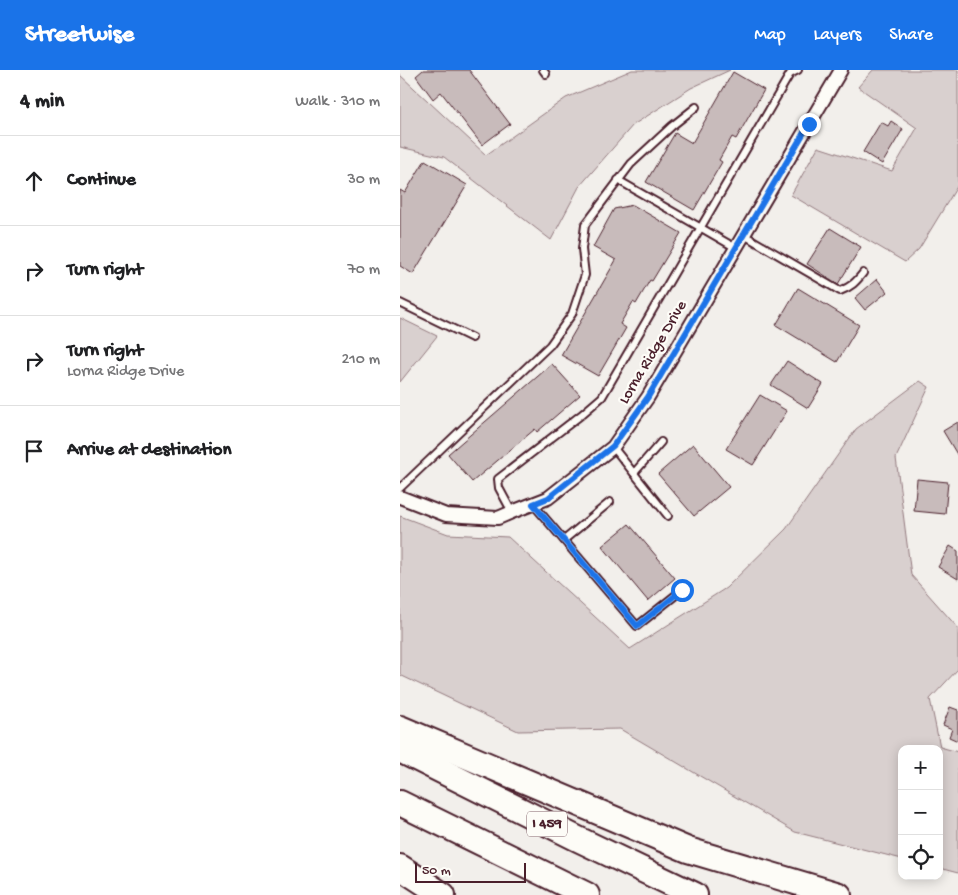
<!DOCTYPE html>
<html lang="en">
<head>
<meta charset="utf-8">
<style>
  body { margin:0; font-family:"Gochi Hand",sans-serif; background:#f2f2f2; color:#202124 }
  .controls { position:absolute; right:15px; bottom:15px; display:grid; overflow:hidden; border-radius:10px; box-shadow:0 2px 12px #0003 }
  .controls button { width:45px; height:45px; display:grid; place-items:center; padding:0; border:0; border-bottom:1px solid #e0e0e0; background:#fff; color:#202124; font:25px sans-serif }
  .scale { position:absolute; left:15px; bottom:12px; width:111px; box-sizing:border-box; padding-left:5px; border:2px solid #4a1f2b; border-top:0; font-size:14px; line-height:18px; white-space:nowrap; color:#4a1f2b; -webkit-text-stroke:4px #fdfcf7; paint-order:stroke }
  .stop { position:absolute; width:15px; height:15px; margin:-11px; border:4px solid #1a73e8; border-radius:50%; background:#fff }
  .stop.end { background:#1a73e8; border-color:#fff; box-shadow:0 1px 5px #0008 }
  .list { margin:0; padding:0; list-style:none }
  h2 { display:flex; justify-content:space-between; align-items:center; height:65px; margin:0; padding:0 20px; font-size:21px }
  h2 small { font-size:16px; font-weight:400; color:#757577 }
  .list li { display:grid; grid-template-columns:32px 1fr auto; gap:15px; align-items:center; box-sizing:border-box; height:90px; padding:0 20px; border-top:1px solid #e0e0e0 }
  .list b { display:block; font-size:19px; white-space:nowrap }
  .list p { margin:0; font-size:16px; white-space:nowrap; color:#757577 }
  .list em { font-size:16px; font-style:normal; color:#757577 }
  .icon { flex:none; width:28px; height:28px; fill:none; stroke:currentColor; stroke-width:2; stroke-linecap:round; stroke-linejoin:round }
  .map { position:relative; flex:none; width:558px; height:825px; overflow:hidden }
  header { display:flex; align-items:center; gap:30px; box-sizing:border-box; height:70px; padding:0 25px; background:#1a73e8; color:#fff }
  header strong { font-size:24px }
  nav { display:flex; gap:28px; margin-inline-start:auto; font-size:18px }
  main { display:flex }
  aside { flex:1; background:#fff }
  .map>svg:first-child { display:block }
</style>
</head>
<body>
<header>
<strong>Streetwise</strong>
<nav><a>Map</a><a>Layers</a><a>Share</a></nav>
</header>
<main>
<aside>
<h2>4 min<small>Walk · 310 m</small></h2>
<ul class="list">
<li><svg class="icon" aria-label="ahead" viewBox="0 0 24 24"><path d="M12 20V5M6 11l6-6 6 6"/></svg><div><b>Continue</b></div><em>30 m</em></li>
<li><svg class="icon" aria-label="right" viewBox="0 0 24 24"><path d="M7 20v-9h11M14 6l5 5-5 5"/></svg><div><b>Turn right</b></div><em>70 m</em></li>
<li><svg class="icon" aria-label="right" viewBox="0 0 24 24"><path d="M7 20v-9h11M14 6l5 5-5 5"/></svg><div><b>Turn right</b><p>Lorna Ridge Drive</p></div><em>210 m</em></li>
<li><svg class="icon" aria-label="arrive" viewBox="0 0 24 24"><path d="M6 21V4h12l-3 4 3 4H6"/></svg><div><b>Arrive at destination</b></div></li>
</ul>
</aside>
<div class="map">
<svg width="558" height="825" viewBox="0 0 558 825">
  <rect width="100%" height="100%" fill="#f2efeb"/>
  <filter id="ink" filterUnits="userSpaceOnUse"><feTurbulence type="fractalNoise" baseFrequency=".02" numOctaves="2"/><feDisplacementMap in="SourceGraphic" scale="10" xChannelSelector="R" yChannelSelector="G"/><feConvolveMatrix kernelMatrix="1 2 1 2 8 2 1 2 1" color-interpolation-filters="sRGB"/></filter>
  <g filter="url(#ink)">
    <g fill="#d9d0cf" stroke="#92787d">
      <polygon points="232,0 330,0 291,18 233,55 179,117 151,170 44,87 0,77 0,5 86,85 166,28"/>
      <polygon points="473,0 558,0 558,115 519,179 505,192 391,125 418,77 492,101 517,58 458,17"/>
      <polygon points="0,248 37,266 0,312"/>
      <polygon points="520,311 529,317 496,388 511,505 558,558 558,599 530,629 540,677 558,682 558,803 539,798 539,679 502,679 502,789 395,762 220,659 118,661 0,605 0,446 48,464 108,467 230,579 326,518 386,459 456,359"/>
    </g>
    <g fill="#c8bbbb" stroke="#4a1f2b">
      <polygon points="23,0 69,0 110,54 82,75 41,22 33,29 16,6"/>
      <polygon points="333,2 364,20 336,69 332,67 319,90 322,92 294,140 246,112 275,63 292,73"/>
      <polygon points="491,51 503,59 482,94 463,82 481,52 488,56"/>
      <polygon points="25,90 67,115 13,204 0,196 0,120 5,123"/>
      <polygon points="233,135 281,163 252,211 250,210 236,234 233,232 220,254 226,258 198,306 161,285 216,190 193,177 214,139"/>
      <polygon points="430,158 461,177 438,214 407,194"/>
      <polygon points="477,209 487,222 465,240 455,228"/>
      <polygon points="398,218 459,255 437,292 376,255"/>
      <polygon points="387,291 423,314 408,338 371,315"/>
      <polygon points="152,294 180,325 137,362 135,359 72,412 48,384"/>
      <polygon points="360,325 387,341 353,395 326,379"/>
      <polygon points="558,352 558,386 543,361"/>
      <polygon points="293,374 329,417 294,446 258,404"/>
      <polygon points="517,409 548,412 545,444 514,441"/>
      <polygon points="229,454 275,508 248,531 202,476"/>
      <polygon points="550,476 558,481 558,509 538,497"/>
      <polygon points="550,637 558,640 558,671 549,667 552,659 543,655"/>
    </g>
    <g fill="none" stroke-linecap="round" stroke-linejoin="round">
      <g stroke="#4a1f2b" stroke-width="10">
        <g id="service">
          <polyline points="143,0 146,4"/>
          <polyline points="218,110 336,178"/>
          <path d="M344,165L440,221C451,217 456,212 463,203"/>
          <polyline points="0,233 72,268"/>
          <polyline points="213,377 268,446"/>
          <polyline points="234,403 261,372"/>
          <polyline points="0,418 150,275 172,244 185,205 182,179 185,155 231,94 272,56 296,37"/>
          <polyline points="133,434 237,556 282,520"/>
          <polyline points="112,442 99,418 98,409 181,345 202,327 390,4 398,0"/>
          <polyline points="164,470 210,432"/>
        </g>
      </g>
      <g stroke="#4a1f2b" stroke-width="16">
        <polyline id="minor" points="0,427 46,445 98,448 112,442 148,428 213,377 248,327 441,0"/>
      </g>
      <g stroke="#4a1f2b" stroke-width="28">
        <g id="motorway">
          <polyline points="0,658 288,780 439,825"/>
          <polyline points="0,680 178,769 295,825"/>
          <polyline points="0,733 187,825"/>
          <polyline points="0,797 43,825"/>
        </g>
      </g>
      <use href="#service" stroke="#fdfcf7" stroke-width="6"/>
      <use href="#minor" stroke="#fdfcf7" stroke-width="12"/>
      <use href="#motorway" stroke="#fdfcf7" stroke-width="24"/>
    </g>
  </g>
  <g fill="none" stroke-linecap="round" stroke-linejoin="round" filter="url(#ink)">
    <polyline stroke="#1a73e8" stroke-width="6" points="282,520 237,556 133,434 148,428 213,376 248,327 409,54"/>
  </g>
  <g text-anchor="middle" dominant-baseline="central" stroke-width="4.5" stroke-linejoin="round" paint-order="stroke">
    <rect fill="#fdfcf7" stroke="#806168" stroke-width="1" x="127" y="741.5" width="40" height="25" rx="4"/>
    <g font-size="15" font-weight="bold" fill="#4a1f2b">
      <text x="147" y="754">I 459</text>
    </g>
    <g font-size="16" fill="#4a1f2b" stroke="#fdfcf7">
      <text transform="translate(254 283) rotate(-59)">Lorna Ridge Drive</text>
    </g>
  </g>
</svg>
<div class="controls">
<button>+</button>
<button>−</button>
<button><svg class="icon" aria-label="locate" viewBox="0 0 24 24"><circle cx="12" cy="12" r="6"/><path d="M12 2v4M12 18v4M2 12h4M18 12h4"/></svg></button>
</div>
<div class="scale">50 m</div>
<div class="stop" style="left:282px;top:520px"></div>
<div class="stop end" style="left:409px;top:54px"></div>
</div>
</main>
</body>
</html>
